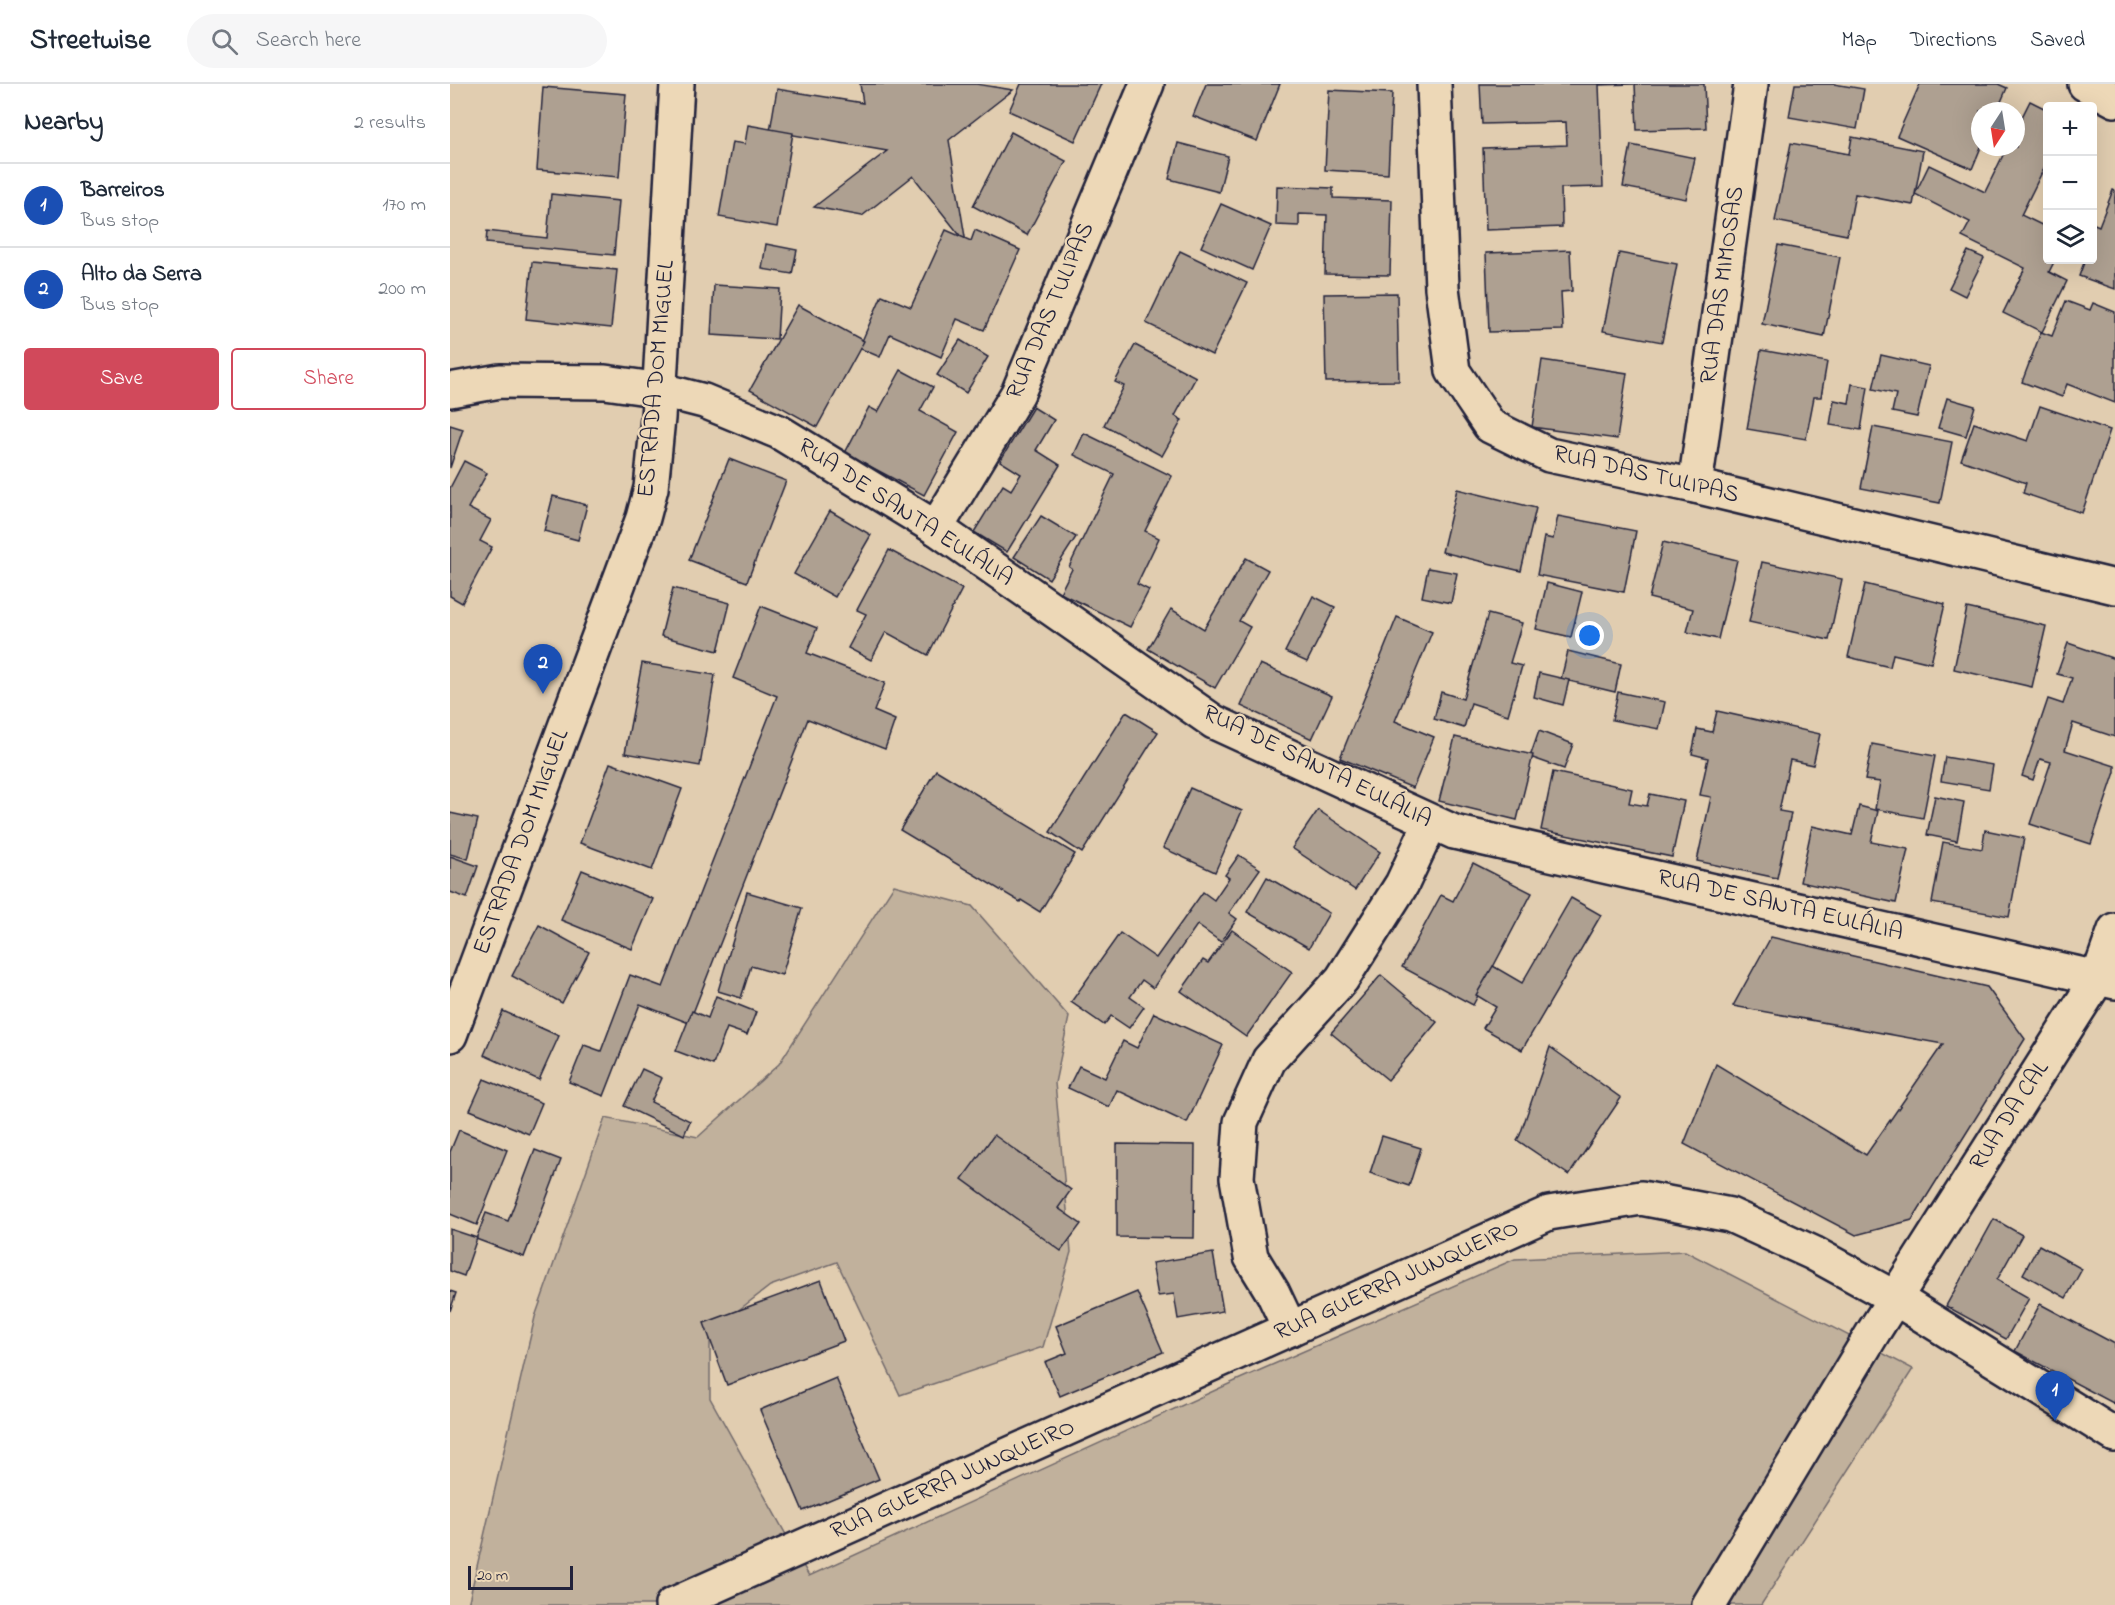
<!DOCTYPE html>
<html lang="en">
<head>
<meta charset="utf-8">
<style>
  body { margin:0; font-family:"Indie Flower",sans-serif; background:#f6f6f7; color:#1f2937 }
  .controls { position:absolute; right:18px; top:18px; display:grid; overflow:hidden; border-radius:6px; box-shadow:0 6px 24px #0002 }
  .controls button { width:54px; height:54px; display:grid; place-items:center; padding:0; border:0; border-bottom:2px solid #e0e1e3; background:#fff; color:#1f2937; font:30px sans-serif }
  .compass { position:absolute; left:1521px; top:18px; width:54px; height:54px; border-radius:50%; background:#fff; box-shadow:0 6px 24px #0002; rotate:192deg }
  .scale { position:absolute; left:18px; bottom:15px; width:105px; box-sizing:border-box; padding-left:6px; border:3px solid #22223b; border-top:0; font-size:16px; line-height:21px; white-space:nowrap; color:#22223b; -webkit-text-stroke:4px #edd8b7; paint-order:stroke }
  .you { position:absolute; left:1140px; top:552px; width:21px; height:21px; margin:-15px; border:4px solid #fff; border-radius:50%; background:#1a73e8; box-shadow:0 0 0 9px #1a73e833 }
  .badge { display:grid; place-items:center; width:39px; height:39px; border-radius:50%; background:#d1495b; color:#fff; font-size:20px; font-weight:700 }
  .pin { position:absolute; translate:-50% -50px; filter:drop-shadow(0 2px 3px #0008) }
  .pin::after { content:''; position:absolute; top:32px; width:21px; height:18px; background:inherit; clip-path:polygon(0 0,100% 0,50% 100%) }
  .list { margin:0; padding:0; list-style:none }
  h2 { display:flex; justify-content:space-between; align-items:center; height:78px; margin:0; padding:0 24px; font-size:26px }
  h2 small { font-size:20px; font-weight:400; color:#747a83 }
  .list li { display:grid; grid-template-columns:39px 1fr auto; gap:18px; align-items:center; box-sizing:border-box; height:84px; padding:0 24px; border-top:2px solid #e0e1e3 }
  .list b { display:block; font-size:22px; white-space:nowrap }
  .list p { margin:0; font-size:20px; white-space:nowrap; color:#747a83 }
  .list em { font-size:20px; font-style:normal; color:#747a83 }
  .actions { display:flex; gap:12px; padding:18px 24px }
  .actions a { flex:1; padding:14px 0; border:2px solid #d1495b; border-radius:6px; text-align:center; font-size:21px; color:#d1495b }
  .actions .main { background:#d1495b; color:#fff }
  .icon { flex:none; width:33px; height:33px; fill:none; stroke:currentColor; stroke-width:2; stroke-linecap:round; stroke-linejoin:round }
  .map { position:relative; flex:none; width:1665px; height:1521px; overflow:hidden }
  header { display:flex; align-items:center; gap:36px; box-sizing:border-box; height:84px; padding:0 30px; background:#fff; border-bottom:2px solid #e0e1e3 }
  header strong { font-size:28px }
  nav { display:flex; gap:33px; margin-inline-start:auto; font-size:21px }
  .search { width:420px; height:54px; background:#f6f6f7; display:flex; align-items:center; gap:15px; box-sizing:border-box; padding:0 21px; border-radius:33px; color:#747a83; font-size:22px }
  main { display:flex }
  aside { flex:1; background:#fff }
  .map>svg:first-child { display:block }
</style>
</head>
<body>
<header>
<strong>Streetwise</strong>
<div class="search"><svg class="icon" aria-label="search" viewBox="0 0 24 24"><circle cx="10" cy="10" r="6"/><path d="M15 15l6 6"/></svg>Search here</div>
<nav><a>Map</a><a>Directions</a><a>Saved</a></nav>
</header>
<main>
<aside>
<h2>Nearby<small>2 results</small></h2>
<ul class="list">
<li><span class="badge" style="background:#1a4fb4">1</span><div><b>Barreiros</b><p>Bus stop</p></div><em>170 m</em></li>
<li><span class="badge" style="background:#1a4fb4">2</span><div><b>Alto da Serra</b><p>Bus stop</p></div><em>200 m</em></li>
</ul>
<div class="actions"><a class="main">Save</a><a>Share</a></div>
</aside>
<div class="map">
<svg width="1665" height="1521" viewBox="0 0 1665 1521">
  <rect width="100%" height="100%" fill="#e1cdb0"/>
  <filter id="ink" filterUnits="userSpaceOnUse"><feTurbulence type="fractalNoise" baseFrequency=".0167" numOctaves="2"/><feDisplacementMap in="SourceGraphic" scale="12" xChannelSelector="R" yChannelSelector="G"/><feConvolveMatrix kernelMatrix="1 2 1 2 8 2 1 2 1" color-interpolation-filters="sRGB"/></filter>
  <g filter="url(#ink)">
    <polygon fill="#c1b19c" stroke="#726a6c" stroke-width="1.5" points="444,801 522,822 619,933 605,999 621,1168 593,1263 450,1311 387,1178 320,1202 260,1248 260,1314 359,1492 792,1294 1065,1175 1235,1167 1463,1285 1311,1521 18,1521 85,1233 155,1034 248,1053 329,980"/>
    <g fill="#aea091" stroke="#22223b" stroke-width="1.5">
      <polygon points="410,0 526,0 563,6 499,56 516,159 463,92 412,132 364,123 437,67 320,47 327,5 413,19"/>
      <polygon points="571,0 651,0 625,57 559,27"/>
      <polygon points="756,0 830,0 807,57 743,32"/>
      <polygon points="1030,0 1184,0 1149,1 1153,103 1111,104 1112,143 1036,146 1033,64 1117,61 1116,38 1032,40"/>
      <polygon points="1185,0 1254,0 1256,44 1187,46"/>
      <polygon points="1345,0 1384,0 1414,5 1407,45 1339,33"/>
      <polygon points="1470,0 1548,0 1557,4 1547,27 1530,27 1531,63 1522,85 1447,52"/>
      <polygon points="93,3 176,10 169,93 87,86"/>
      <polygon points="879,6 942,9 938,90 875,86"/>
      <polygon points="1580,17 1598,26 1598,76 1571,131 1598,144 1598,176 1605,176 1599,188 1617,197 1592,248 1553,229 1575,184 1512,153 1520,138 1465,110 1479,81 1535,108 1557,63 1566,63 1566,45"/>
      <polygon points="298,41 343,49 327,143 269,133 282,58 295,60"/>
      <polygon points="561,48 616,77 577,151 523,122"/>
      <polygon points="1402,53 1473,67 1463,121 1405,110 1397,151 1325,137 1341,59 1399,70"/>
      <polygon points="728,59 778,72 769,108 719,95"/>
      <polygon points="1181,61 1245,74 1236,115 1173,103"/>
      <polygon points="827,102 883,104 883,114 942,116 940,191 875,190 877,131 849,130 849,142 826,141"/>
      <polygon points="1663,106 1665,107 1665,205 1629,192 1635,176 1642,176 1642,139 1649,142"/>
      <polygon points="101,110 169,117 164,171 36,159 37,147 97,154"/>
      <polygon points="771,120 821,142 802,186 751,163"/>
      <polygon points="496,146 521,157 525,146 570,166 534,246 507,235 491,273 440,250 430,273 409,264 432,211 461,223"/>
      <polygon points="316,160 347,166 342,190 312,185"/>
      <polygon points="1328,161 1390,173 1374,253 1312,240"/>
      <polygon points="1120,166 1122,207 1111,208 1113,246 1039,248 1036,169"/>
      <polygon points="730,167 797,199 762,271 696,239"/>
      <polygon points="1518,167 1534,174 1515,212 1499,204"/>
      <polygon points="1169,169 1227,180 1212,258 1153,247"/>
      <polygon points="82,178 167,186 161,244 76,235"/>
      <polygon points="264,201 330,205 327,255 261,251"/>
      <polygon points="947,209 949,297 876,298 874,210"/>
      <polygon points="1616,217 1640,226 1643,219 1665,228 1665,319 1617,300 1612,313 1572,298 1591,248 1602,252"/>
      <polygon points="348,221 414,257 367,343 300,306"/>
      <polygon points="510,256 538,273 516,309 487,291"/>
      <polygon points="685,261 746,293 725,332 732,336 712,372 654,341 674,302 665,298"/>
      <polygon points="1311,266 1377,278 1371,313 1364,313 1356,355 1297,345"/>
      <polygon points="1431,271 1479,282 1467,333 1442,328 1446,310 1423,305"/>
      <polygon points="1092,276 1177,289 1167,355 1082,343"/>
      <polygon points="451,286 483,303 470,327 508,348 474,411 395,369 419,323 428,328"/>
      <polygon points="1402,300 1418,303 1411,346 1380,341 1384,316 1399,319"/>
      <polygon points="1497,314 1525,322 1516,352 1488,344"/>
      <polygon points="1590,322 1660,346 1632,429 1573,409 1576,399 1511,376 1524,339 1578,357"/>
      <polygon points="583,323 604,336 586,366 610,381 557,468 524,448 553,401 561,406 571,390 550,377"/>
      <polygon points="0,341 13,345 0,384"/>
      <polygon points="1423,343 1502,358 1490,419 1411,404"/>
      <polygon points="634,349 722,392 695,447 709,454 687,500 699,506 680,543 610,509 622,485 619,483 664,390 624,371"/>
      <polygon points="279,375 336,397 297,498 239,476"/>
      <polygon points="14,377 37,389 18,424 41,436 30,457 42,463 12,519 0,512 0,404"/>
      <polygon points="1007,405 1086,424 1071,487 992,468"/>
      <polygon points="103,412 137,421 128,456 94,447"/>
      <polygon points="380,427 421,451 385,513 344,490"/>
      <polygon points="591,432 626,453 599,495 564,473"/>
      <polygon points="1108,432 1186,447 1174,508 1087,491 1094,453 1103,455"/>
      <polygon points="1213,458 1287,476 1268,555 1237,548 1243,525 1199,514"/>
      <polygon points="439,466 512,505 478,571 436,548 421,576 398,564 416,530 407,526"/>
      <polygon points="796,474 818,486 789,537 800,543 765,604 698,565 721,525 754,545"/>
      <polygon points="1312,478 1392,495 1379,556 1299,538"/>
      <polygon points="978,484 1007,489 1001,519 972,513"/>
      <polygon points="1097,499 1132,508 1121,553 1086,545"/>
      <polygon points="1415,500 1495,520 1481,579 1443,570 1440,583 1398,573"/>
      <polygon points="223,504 280,519 268,567 211,552"/>
      <polygon points="863,512 885,523 857,578 835,568"/>
      <polygon points="311,522 367,544 357,569 435,599 424,627 445,636 435,665 358,635 239,939 190,920 154,1012 119,998 134,961 151,967 180,891 213,903 327,612 283,594"/>
      <polygon points="1517,524 1596,542 1582,603 1504,585"/>
      <polygon points="1038,530 1072,539 1060,579 1072,582 1058,631 1021,619 1014,644 984,635 991,608 1013,615"/>
      <polygon points="947,533 982,548 945,637 984,653 963,704 890,674"/>
      <polygon points="1618,559 1665,575 1665,653 1623,639 1615,666 1665,682 1665,688 1641,760 1580,740 1601,678 1590,675 1583,696 1572,692 1598,615 1613,620 1622,594 1607,590"/>
      <polygon points="1118,567 1171,580 1165,608 1111,595"/>
      <polygon points="192,579 265,591 250,682 175,669"/>
      <polygon points="810,580 882,612 862,655 791,622"/>
      <polygon points="1089,589 1119,596 1113,621 1084,613"/>
      <polygon points="1168,608 1215,618 1209,645 1162,636"/>
      <polygon points="1267,627 1370,650 1363,681 1340,676 1329,727 1341,729 1327,794 1247,777 1261,713 1250,711 1258,674 1242,670 1247,645 1262,648"/>
      <polygon points="676,628 708,648 632,769 600,748"/>
      <polygon points="1089,647 1123,660 1114,685 1080,673"/>
      <polygon points="1005,653 1083,671 1067,736 989,717"/>
      <polygon points="1422,660 1485,672 1473,734 1425,725 1430,698 1415,696"/>
      <polygon points="1495,673 1543,681 1539,705 1491,697"/>
      <polygon points="160,679 232,705 202,786 130,759"/>
      <polygon points="486,686 625,770 590,828 571,816 570,818 450,746"/>
      <polygon points="1103,688 1182,705 1179,719 1197,722 1200,710 1234,717 1222,773 1091,746"/>
      <polygon points="740,704 792,727 765,788 713,764"/>
      <polygon points="1485,712 1514,718 1507,757 1477,751"/>
      <polygon points="1409,722 1428,727 1421,758 1458,765 1446,819 1350,798 1362,742 1402,751"/>
      <polygon points="868,726 930,768 905,806 842,764"/>
      <polygon points="0,729 28,735 18,775 0,770"/>
      <polygon points="1535,746 1574,754 1559,833 1482,819 1493,758 1532,765"/>
      <polygon points="789,771 810,785 779,829 787,835 771,858 747,841 703,904 692,896 680,913 694,923 679,944 661,932 654,941 621,918 670,849 706,874 753,808 764,816 779,794 775,791"/>
      <polygon points="0,772 28,782 17,814 0,808"/>
      <polygon points="1023,779 1082,809 1023,921 952,883 991,811 1003,817"/>
      <polygon points="132,786 203,815 182,865 111,836"/>
      <polygon points="817,793 879,829 859,864 797,828"/>
      <polygon points="297,808 352,824 332,891 301,882 291,914 268,907"/>
      <polygon points="1121,814 1151,831 1072,966 1033,944 1046,923 1026,911 1043,882 1072,899"/>
      <polygon points="89,841 139,868 112,919 62,892"/>
      <polygon points="782,846 842,888 796,953 731,907 753,876 758,879"/>
      <polygon points="1321,853 1537,903 1575,955 1462,1136 1406,1151 1234,1060 1266,980 1416,1071 1493,960 1283,922"/>
      <polygon points="931,891 987,938 938,996 881,949"/>
      <polygon points="266,912 306,928 297,951 277,944 263,981 226,967 242,927 258,934"/>
      <polygon points="53,927 109,952 89,996 34,971"/>
      <polygon points="704,929 773,961 737,1039 667,1006 659,1023 618,1004 629,982 655,994 673,957 687,964"/>
      <polygon points="1100,963 1171,1014 1119,1091 1067,1056 1070,1051"/>
      <polygon points="192,985 212,994 201,1018 240,1037 234,1051 174,1022"/>
      <polygon points="34,995 92,1019 79,1050 20,1026"/>
      <polygon points="9,1046 57,1066 27,1141 0,1130 0,1068"/>
      <polygon points="544,1051 621,1106 608,1124 631,1140 611,1167 512,1095"/>
      <polygon points="932,1052 971,1064 959,1102 920,1089"/>
      <polygon points="667,1060 745,1061 744,1154 667,1153"/>
      <polygon points="85,1066 111,1076 74,1173 26,1155 36,1129 58,1137"/>
      <polygon points="1544,1135 1572,1151 1547,1196 1579,1214 1556,1255 1496,1222"/>
      <polygon points="0,1145 27,1154 14,1192 0,1187"/>
      <polygon points="1589,1161 1632,1185 1616,1214 1573,1190"/>
      <polygon points="763,1169 773,1227 728,1235 724,1210 708,1212 702,1179"/>
      <polygon points="371,1196 394,1257 277,1301 254,1239"/>
      <polygon points="0,1207 6,1209 0,1227"/>
      <polygon points="687,1208 713,1268 610,1312 595,1278 617,1269 606,1242"/>
      <polygon points="1590,1220 1665,1260 1665,1320 1565,1267"/>
      <polygon points="386,1294 429,1395 353,1427 310,1326"/>
    </g>
    <g fill="none" stroke-linecap="round" stroke-linejoin="round">
      <g stroke="#22223b" stroke-width="38">
        <g id="minor">
          <polyline points="984,0 992,204 1003,287 1040,342 1099,371 1245,402 1665,503"/>
          <polyline points="1635,0 1665,16"/>
          <polyline points="0,306 50,297 155,298 211,306 254,317 329,348 486,444 764,638 1004,748 1665,898"/>
          <polyline points="1245,402 1301,0"/>
          <polyline points="486,444 568,309 697,0"/>
          <polyline points="840,1245 823,1209 801,1173 787,1094 791,1038 819,976 892,895 952,800 981,738"/>
          <polyline points="222,1521 1099,1129 1191,1114 1280,1131 1363,1169 1445,1214 1665,1351"/>
          <polyline points="1259,1521 1424,1247 1648,894 1665,846"/>
        </g>
      </g>
      <g stroke="#22223b" stroke-width="38">
        <polyline id="major" points="0,951 193,434 201,404 208,334 227,0"/>
      </g>
      <use href="#minor" stroke="#edd8b7" stroke-width="33"/>
      <use href="#major" stroke="#edd8b7" stroke-width="33"/>
    </g>
  </g>
  <g text-anchor="middle" dominant-baseline="central" stroke-width="4.5" stroke-linejoin="round" paint-order="stroke">
    <g font-size="24" fill="#22223b" stroke="#edd8b7">
      <text transform="translate(1273 201) rotate(-82)">RUA DAS MIMOSAS</text>
      <text transform="translate(601 227) rotate(-67)">RUA DAS TULIPAS</text>
      <text transform="translate(207 295) rotate(-85)">ESTRADA DOM MIGUEL</text>
      <text transform="translate(1196 391) rotate(13)">RUA DAS TULIPAS</text>
      <text transform="translate(455 429) rotate(33)">RUA DE SANTA EULÁLIA</text>
      <text transform="translate(867 683) rotate(26)">RUA DE SANTA EULÁLIA</text>
      <text transform="translate(72 758) rotate(-70)">ESTRADA DOM MIGUEL</text>
      <text transform="translate(1330 822) rotate(13)">RUA DE SANTA EULÁLIA</text>
      <text transform="translate(1560 1032) rotate(-57)">RUA DA CAL</text>
      <text transform="translate(947 1197) rotate(-24)">RUA GUERRA JUNQUEIRO</text>
      <text transform="translate(503 1396) rotate(-24)">RUA GUERRA JUNQUEIRO</text>
    </g>
  </g>
</svg>
<div class="controls">
<button>+</button>
<button>−</button>
<button><svg class="icon" aria-label="layers" viewBox="0 0 24 24"><path d="M12 4l9 5-9 5-9-5zM3 14l9 5 9-5"/></svg></button>
</div>
<svg class="compass" viewBox="-18 -18 36 36"><path d="M0-13l5 13h-10z" fill="#e53935"/><path d="M0 13l5-13h-10z" fill="#747a83"/></svg>
<div class="scale">20 m</div>
<div class="you"></div>
<div class="pin badge" style="left:1605px;top:1337px;background:#1a4fb4">1</div>
<div class="pin badge" style="left:93px;top:610px;background:#1a4fb4">2</div>
</div>
</main>
</body>
</html>
